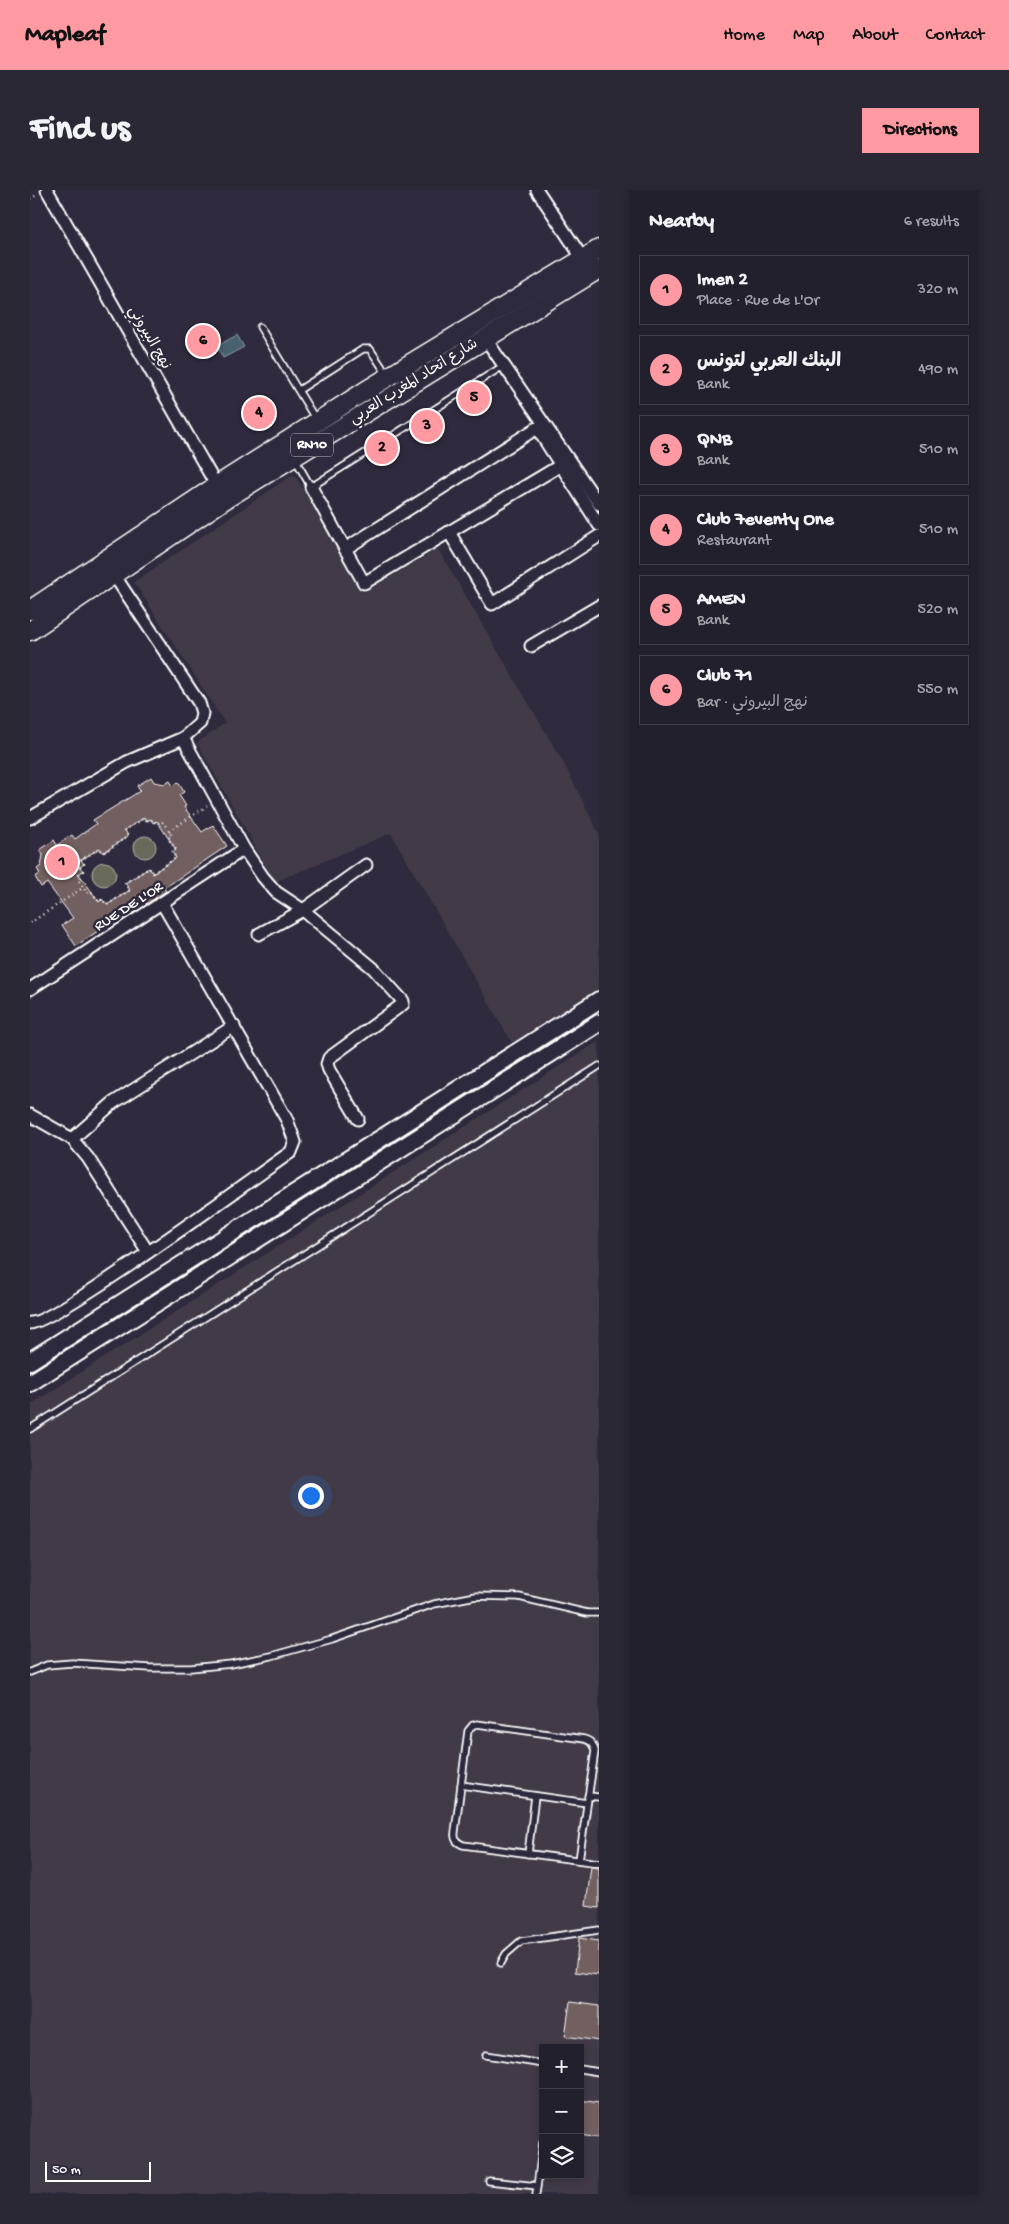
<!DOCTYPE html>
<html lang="en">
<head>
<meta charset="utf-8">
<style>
  body { margin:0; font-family:"Gochi Hand","Playpen Sans Arabic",sans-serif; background:#2b2836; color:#f1f3f6 }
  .controls { position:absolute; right:15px; bottom:15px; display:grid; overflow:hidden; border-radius:0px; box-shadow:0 2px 8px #0003 }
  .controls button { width:45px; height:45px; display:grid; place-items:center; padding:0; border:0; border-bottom:1px solid #403e4a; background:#23202e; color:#f1f3f6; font:25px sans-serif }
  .scale { position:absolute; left:15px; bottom:12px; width:106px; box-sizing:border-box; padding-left:5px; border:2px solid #fff; border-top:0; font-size:14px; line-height:18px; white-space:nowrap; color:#fff; -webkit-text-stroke:4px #2f2a3d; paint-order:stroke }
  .you { position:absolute; left:280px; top:1305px; width:18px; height:18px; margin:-12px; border:4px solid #fff; border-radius:50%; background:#1a73e8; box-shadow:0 0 0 8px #1a73e833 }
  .badge { display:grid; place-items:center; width:32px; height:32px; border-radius:50%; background:#ff9aa2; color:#111; font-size:16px; font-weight:700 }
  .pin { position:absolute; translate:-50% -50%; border:2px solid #fff; box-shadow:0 1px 5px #0006 }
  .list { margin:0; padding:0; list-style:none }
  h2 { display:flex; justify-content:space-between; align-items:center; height:65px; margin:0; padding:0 20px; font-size:21px }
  h2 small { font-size:16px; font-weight:400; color:#a3a3aa }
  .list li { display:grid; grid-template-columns:32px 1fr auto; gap:15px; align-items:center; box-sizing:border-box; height:70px; margin:0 10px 10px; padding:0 10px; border:1px solid #403e4a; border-radius:0px }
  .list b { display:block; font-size:19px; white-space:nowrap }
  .list p { margin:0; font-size:16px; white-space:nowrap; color:#a3a3aa }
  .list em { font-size:16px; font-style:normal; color:#a3a3aa }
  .icon { flex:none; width:28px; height:28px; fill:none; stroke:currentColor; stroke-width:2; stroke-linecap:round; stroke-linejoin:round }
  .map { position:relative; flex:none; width:569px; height:2004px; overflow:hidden; border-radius:0px }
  header { display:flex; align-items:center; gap:30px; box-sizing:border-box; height:70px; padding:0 25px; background:#ff9aa2; color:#111 }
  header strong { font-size:24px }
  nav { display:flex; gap:28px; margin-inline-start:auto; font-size:18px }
  .intro { display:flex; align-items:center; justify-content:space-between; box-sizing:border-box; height:120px; padding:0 30px }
  h1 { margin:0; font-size:35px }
  .button { padding:12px 22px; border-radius:0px; background:#ff9aa2; color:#111; font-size:18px; font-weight:700 }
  main { display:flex; gap:30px; padding:0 30px }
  aside { flex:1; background:#23202e; border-radius:0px; box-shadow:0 2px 8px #0003 }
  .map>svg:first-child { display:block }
</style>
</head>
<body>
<header>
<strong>Mapleaf</strong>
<nav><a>Home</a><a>Map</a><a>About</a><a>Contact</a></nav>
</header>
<div class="intro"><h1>Find us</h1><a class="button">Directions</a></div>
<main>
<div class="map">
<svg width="569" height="2004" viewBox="0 0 569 2004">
  <rect width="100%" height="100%" fill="#2f2a3d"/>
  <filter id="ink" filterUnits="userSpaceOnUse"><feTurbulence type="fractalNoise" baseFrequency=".02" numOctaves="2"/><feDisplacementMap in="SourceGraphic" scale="10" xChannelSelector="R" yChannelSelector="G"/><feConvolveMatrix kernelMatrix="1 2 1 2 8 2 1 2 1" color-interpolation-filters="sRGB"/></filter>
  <g filter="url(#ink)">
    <g fill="#433a47" fill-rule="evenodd">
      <polygon points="264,284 333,403 408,359 533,572 569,644 569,798 482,853 361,643 245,692 167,553 195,533 104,392"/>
      <path d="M569,851V2004H0V1215ZM513,1858H550V1985H513Z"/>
    </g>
    <g fill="#6a6b5c" stroke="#b4b5ae">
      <circle cx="115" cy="657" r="11"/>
      <circle cx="74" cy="684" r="12"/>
    </g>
    <polygon fill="#486170" stroke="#91a0a9" points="207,145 214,157 193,168 187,156"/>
    <g fill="#725e5f" stroke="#fff" fill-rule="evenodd">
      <path d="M121,587L124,592L135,594L140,591L143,596L148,592L154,602L149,605L156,616L154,617L172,642L183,635L197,656L134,698L136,701L116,714L113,710L46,756L32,735L43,728L17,693L11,697L5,687L10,684L7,679L11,676L13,665L10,660L24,650L27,655L42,645L45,649L66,634L63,630L110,601L107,596ZM114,628L116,631L121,629L123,633L127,631L146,660L142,662L146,668L123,683L119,678L95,693L100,700L77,715L72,709L69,712L49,684L53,681L50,677L54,674L51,670L70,658L73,663L98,646L95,640Z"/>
      <polygon points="561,1677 569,1678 569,1718 556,1716"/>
      <polygon points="549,1748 569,1751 569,1785 545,1782"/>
      <polygon points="540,1812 569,1816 569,1851 535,1846"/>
      <polygon points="550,1910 569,1913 569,1948 550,1945"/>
    </g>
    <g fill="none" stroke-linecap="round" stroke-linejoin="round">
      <g stroke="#fff" stroke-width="9">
        <g id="lane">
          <polyline points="230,137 286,230"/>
          <polyline points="269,200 333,159 340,159 358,186"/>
          <polyline points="265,269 281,297 473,176"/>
          <polyline points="0,1239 569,876"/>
          <polyline points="0,1482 17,1475 42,1473 120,1478 161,1478 201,1474 241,1466 302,1449 404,1414 446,1406 489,1407 557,1423 569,1423"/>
          <polyline points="431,1595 557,1613"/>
          <polyline points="558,1606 569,1607"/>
          <polyline points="498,1664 505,1606"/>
          <path d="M549,1670L565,1561C563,1554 561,1551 554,1549L447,1534L443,1535L438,1541L425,1642C424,1649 426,1652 433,1655L569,1673"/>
          <polyline points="471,1773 476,1764 491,1751 569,1740"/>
          <polyline points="456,1865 513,1874"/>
          <polyline points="550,1879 569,1882"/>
          <polyline points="459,1991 507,1996"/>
          <polyline points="506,2004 513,1952"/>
        </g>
      </g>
      <g stroke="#fff" stroke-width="15">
        <g id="street">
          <polyline points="17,0 189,300"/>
          <polyline points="507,0 553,69"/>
          <polyline points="455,148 569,314"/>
          <polyline points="281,297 334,393 531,275"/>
          <polyline points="419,342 462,414 569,346"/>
          <polyline points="315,359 507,238 569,335"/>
          <polyline points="501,456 569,416"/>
          <polyline points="153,548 214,659 233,687 246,702 273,720 343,778 373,811 373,814 299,868 297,874 299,880 328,929"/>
          <polyline points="0,628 97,572 153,548 170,533 172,523 169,513 84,385"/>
          <polyline points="229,744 273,720 336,675"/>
          <polyline points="0,799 214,659"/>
          <polyline points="0,925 42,949 58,968 118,1062"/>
          <polyline points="42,949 83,913 204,836"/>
          <path d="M0,1133C22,1135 228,985 261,962L265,952L257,930L132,713"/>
        </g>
      </g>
      <g stroke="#fff" stroke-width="20">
        <g id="secondary">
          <polyline points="0,1171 569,810"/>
          <polyline points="0,1193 569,833"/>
        </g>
      </g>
      <g stroke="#fff" stroke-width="21">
        <g id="primary">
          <polyline points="0,420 186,296 335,201 569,59"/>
          <polyline points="0,441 194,310 569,79"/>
        </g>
      </g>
      <g stroke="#fff" stroke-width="2.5" stroke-dasharray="1 4" stroke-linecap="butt">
        <polyline points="0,9 7,5"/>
        <polygon points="114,628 116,631 121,629 123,633 127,631 129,634 133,632 142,646 138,648 146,660 142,662 146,668 123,683 119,678 95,693 100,700 77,715 72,709 69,712 61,701 57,703 48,689 51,687 49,684 53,681 50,677 54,674 51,670 70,658 73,663 98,646 95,640"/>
        <polyline points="139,641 177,616"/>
        <polyline points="0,733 54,697"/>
      </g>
      <use href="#lane" stroke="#2f2a3d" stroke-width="5.5"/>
      <use href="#street" stroke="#2f2a3d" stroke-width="11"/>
      <use href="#secondary" stroke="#2f2a3d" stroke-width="16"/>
      <use href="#primary" stroke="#2f2a3d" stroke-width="18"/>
    </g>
  </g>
  <g text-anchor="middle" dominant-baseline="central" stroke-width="5" stroke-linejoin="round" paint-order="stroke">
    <rect fill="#2f2a3d" stroke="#c1bfc5" stroke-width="1" x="261" y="243.5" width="42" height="23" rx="4"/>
    <g font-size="14" font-weight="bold" fill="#fff">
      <text x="282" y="255">RN10</text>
    </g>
    <g font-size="15" fill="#fff" stroke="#2f2a3d">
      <text transform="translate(119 148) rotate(60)">نهج البيروني</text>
      <text transform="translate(384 192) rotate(-32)">شارع اتحاد المغرب العربي</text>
      <text transform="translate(99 717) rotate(-33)">RUE DE L'OR</text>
    </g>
  </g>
</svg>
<div class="controls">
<button>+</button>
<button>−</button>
<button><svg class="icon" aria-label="layers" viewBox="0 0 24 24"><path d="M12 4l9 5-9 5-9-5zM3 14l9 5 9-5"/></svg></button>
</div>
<div class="scale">50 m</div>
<div class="you"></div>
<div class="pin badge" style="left:32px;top:672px">1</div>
<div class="pin badge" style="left:352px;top:258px">2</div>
<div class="pin badge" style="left:397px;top:236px">3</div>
<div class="pin badge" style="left:229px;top:223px">4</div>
<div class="pin badge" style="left:444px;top:208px">5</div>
<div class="pin badge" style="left:173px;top:151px">6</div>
</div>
<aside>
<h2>Nearby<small>6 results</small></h2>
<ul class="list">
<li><span class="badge">1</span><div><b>Imen 2</b><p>Place · Rue de L'Or</p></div><em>320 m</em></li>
<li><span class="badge">2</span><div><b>البنك العربي لتونس</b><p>Bank</p></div><em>490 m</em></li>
<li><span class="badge">3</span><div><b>QNB</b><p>Bank</p></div><em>510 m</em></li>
<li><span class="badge">4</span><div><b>Club 7eventy One</b><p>Restaurant</p></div><em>510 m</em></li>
<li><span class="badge">5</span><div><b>AMEN</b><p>Bank</p></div><em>520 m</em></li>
<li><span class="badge">6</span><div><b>Club 71</b><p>Bar · نهج البيروني</p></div><em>550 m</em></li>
</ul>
</aside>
</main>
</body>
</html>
